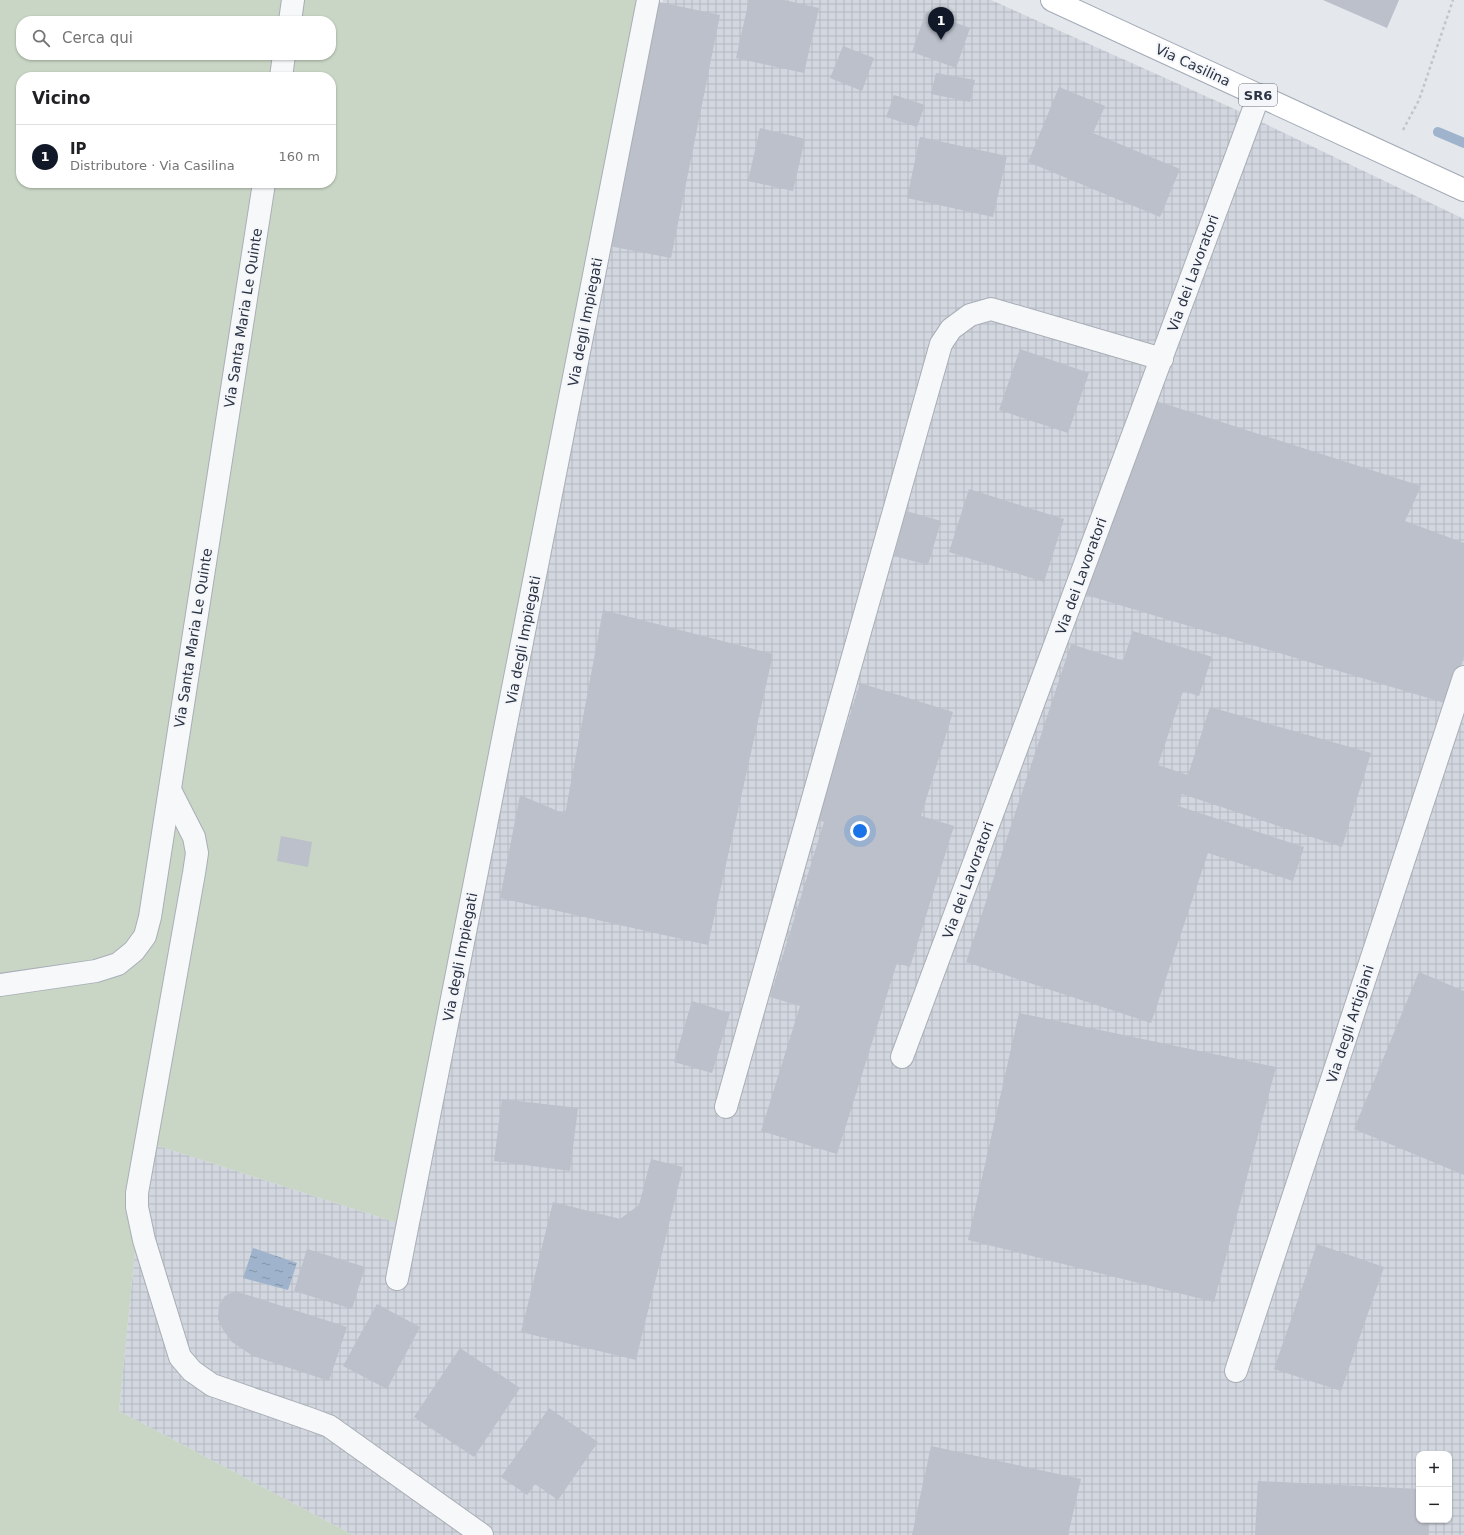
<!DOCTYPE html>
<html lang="it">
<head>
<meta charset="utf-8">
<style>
  body { margin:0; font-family:"DejaVu Sans",sans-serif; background:#f6f6f6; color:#202124 }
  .controls { position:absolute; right:12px; bottom:12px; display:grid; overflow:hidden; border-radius:8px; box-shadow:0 1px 3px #0004 }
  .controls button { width:36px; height:36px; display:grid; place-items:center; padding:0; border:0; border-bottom:1px solid #e0e0e0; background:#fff; color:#202124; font:20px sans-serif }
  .you { position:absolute; left:860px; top:831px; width:14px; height:14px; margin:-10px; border:3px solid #fff; border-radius:50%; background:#1a73e8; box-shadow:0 0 0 6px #1a73e833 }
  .badge { display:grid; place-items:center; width:26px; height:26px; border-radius:50%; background:#111827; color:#fff; font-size:13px; font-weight:700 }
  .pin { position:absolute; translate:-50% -33px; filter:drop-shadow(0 1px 2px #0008) }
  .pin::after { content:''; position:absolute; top:21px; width:14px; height:12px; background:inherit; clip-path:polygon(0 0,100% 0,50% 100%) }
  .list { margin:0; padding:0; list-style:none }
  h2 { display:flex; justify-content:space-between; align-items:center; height:52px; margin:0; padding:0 16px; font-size:17px }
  h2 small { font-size:13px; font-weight:400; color:#757577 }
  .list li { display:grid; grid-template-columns:26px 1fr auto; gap:12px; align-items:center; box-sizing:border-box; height:64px; padding:0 16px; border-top:1px solid #e0e0e0 }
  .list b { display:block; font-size:15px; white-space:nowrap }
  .list p { margin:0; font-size:13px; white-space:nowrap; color:#757577 }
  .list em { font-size:13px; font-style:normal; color:#757577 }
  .icon { flex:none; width:22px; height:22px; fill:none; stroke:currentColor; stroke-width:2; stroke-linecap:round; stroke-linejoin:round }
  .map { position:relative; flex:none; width:1464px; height:1535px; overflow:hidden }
  .search { position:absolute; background:#fff; box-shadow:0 1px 3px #0004; left:16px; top:16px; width:320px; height:44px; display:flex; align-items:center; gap:10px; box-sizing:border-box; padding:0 14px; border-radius:16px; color:#757577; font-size:15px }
  .panel { position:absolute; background:#fff; box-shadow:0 1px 3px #0004; left:16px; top:72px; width:320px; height:116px; border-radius:16px }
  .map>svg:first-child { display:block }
</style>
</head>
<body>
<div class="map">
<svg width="1464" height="1535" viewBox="0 0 1464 1535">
  <defs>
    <pattern id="industrial-grid" width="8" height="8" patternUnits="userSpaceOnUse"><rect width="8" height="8" fill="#d2d6de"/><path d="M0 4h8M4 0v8" fill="none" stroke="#b4b8c0"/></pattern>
    <pattern id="water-ripples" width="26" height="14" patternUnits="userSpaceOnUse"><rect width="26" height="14" fill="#9fb4cc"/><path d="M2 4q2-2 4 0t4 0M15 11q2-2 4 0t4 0" fill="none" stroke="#8293a7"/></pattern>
  </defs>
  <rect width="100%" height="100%" fill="#e4e7ec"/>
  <path fill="url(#industrial-grid)" fill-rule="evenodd" d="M663,0H991L1230,107L1464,219V1535H353L119,1411L146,1142L407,1226ZM1419,1454H1449V1520H1419Z"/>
  <path fill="#c9d6c5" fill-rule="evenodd" d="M0,0H643L407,1226L146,1142L119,1411L353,1535H0ZM21,21H331V55H21ZM21,77H331V183H21Z"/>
  <polygon fill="url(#water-ripples)" points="253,1248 297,1263 288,1290 243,1278"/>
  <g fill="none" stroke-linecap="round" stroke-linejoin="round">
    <polyline stroke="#9fb4cc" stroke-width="10" points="1438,132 1464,143"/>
  </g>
  <g fill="#bbc0ca">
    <polygon points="749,0 784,0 819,8 804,73 736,58"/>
    <polygon points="1323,0 1399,0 1387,28"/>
    <polygon points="659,2 720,15 671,258 609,246"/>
    <polygon points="926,12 970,28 956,68 912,52"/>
    <polygon points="843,46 874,58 862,91 830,78"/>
    <polygon points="936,73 975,80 970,102 931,94"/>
    <polygon points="1059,87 1105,106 1093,133 1180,169 1160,217 1028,162"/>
    <polygon points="894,95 925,105 917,127 886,117"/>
    <polygon points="760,128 805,139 793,191 748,181"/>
    <polygon points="920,137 1007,156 993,217 907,198"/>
    <polygon points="1020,349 1089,373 1068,433 999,410"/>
    <polygon points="1156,401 1421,486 1405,521 1464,543 1464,657 1448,704 1083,594"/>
    <polygon points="969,489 1064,519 1044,582 949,552"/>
    <polygon points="906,511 941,521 928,565 894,556"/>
    <polygon points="603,610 773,654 708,945 500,898 520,795 565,814"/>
    <polygon points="1133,631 1212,657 1199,696 1183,691 1158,765 1188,775 1210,707 1371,753 1342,847 1182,794 1178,806 1304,847 1293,881 1208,853 1151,1023 966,962 1071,644 1123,661"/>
    <polygon points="860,683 953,712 921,816 954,826 910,967 897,963 837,1154 761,1131 800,1006 770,997 824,822 817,820"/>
    <polygon points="281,836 312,842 308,867 277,861"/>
    <polygon points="1419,972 1464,991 1464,1175 1354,1129"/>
    <polygon points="692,1001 730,1013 712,1073 674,1062"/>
    <polygon points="1019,1013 1276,1067 1214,1302 968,1240"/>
    <polygon points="502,1099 578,1108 570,1171 494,1161"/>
    <polygon points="651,1159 683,1167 636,1360 521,1332 553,1202 620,1219 639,1205"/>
    <polygon points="1317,1244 1384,1267 1341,1391 1274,1369"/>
    <polygon points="307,1249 365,1267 352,1309 294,1291"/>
    <polygon points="235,1291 347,1327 329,1381 253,1356 232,1342 223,1330 218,1319 219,1305 225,1296"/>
    <polygon points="377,1304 420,1327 387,1389 343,1366"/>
    <polygon points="460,1348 520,1388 474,1457 414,1417"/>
    <polygon points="549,1408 598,1442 558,1500 535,1484 527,1495 501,1477"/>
    <polygon points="931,1446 1081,1479 1068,1535 912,1535"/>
    <polygon points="1258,1481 1419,1489 1419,1520 1429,1520 1428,1535 1255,1535"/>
  </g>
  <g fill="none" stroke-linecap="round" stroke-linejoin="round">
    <g stroke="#a9aeb7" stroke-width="24">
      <g id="minor">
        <polyline points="290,21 293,0"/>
        <polyline points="281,77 284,55"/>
        <polyline points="170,790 194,837 197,853 194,873 137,1193 137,1207 144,1240 180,1357 192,1371 212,1385 310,1419 329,1426 482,1535"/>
        <polyline points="0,985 96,971 118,964 134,951 145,936 150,917 264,183"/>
        <polyline points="902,1057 1259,95"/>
        <polyline points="726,1107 941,344 951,329 970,315 991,309 1162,359"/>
        <polyline points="397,1279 648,0"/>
        <polyline points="1236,1371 1464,677"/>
      </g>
    </g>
    <g stroke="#a3abb8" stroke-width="24">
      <polyline id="major" points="1052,0 1464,190"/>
    </g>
    <polyline stroke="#c2c5cb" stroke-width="2.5" stroke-dasharray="3 3" stroke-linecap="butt" points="1403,130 1419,100 1453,0"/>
    <use href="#minor" stroke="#f7f8fa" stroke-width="22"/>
    <use href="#major" stroke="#fff" stroke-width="22"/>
  </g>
  <g text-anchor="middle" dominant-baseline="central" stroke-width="4" stroke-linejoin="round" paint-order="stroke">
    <rect fill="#f4f6f9" stroke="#676e7b" stroke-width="1" x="1239" y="84" width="38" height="22" rx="3"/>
    <g font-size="13" font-weight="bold" fill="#2b3445">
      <text x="1258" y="95">SR6</text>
    </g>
    <g font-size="14" fill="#2b3445" stroke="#f4f6f9">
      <text transform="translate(1193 65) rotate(25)">Via Casilina</text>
      <text transform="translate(1193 273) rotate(-70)">Via dei Lavoratori</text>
      <text transform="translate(243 318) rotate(-81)">Via Santa Maria Le Quinte</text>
      <text transform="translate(585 322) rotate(-79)">Via degli Impiegati</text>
      <text transform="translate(1081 576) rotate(-70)">Via dei Lavoratori</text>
      <text transform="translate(193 638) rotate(-81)">Via Santa Maria Le Quinte</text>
      <text transform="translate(523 640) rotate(-79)">Via degli Impiegati</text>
      <text transform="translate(968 880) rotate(-70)">Via dei Lavoratori</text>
      <text transform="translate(460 957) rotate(-79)">Via degli Impiegati</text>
      <text transform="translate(1350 1024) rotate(-72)">Via degli Artigiani</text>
    </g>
  </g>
</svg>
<div class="controls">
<button>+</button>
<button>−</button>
</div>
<div class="you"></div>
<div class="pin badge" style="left:941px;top:40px">1</div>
<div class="search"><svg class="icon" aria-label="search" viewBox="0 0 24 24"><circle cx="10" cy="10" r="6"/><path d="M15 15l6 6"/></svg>Cerca qui</div>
<section class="panel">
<h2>Vicino<small></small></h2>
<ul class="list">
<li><span class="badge">1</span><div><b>IP</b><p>Distributore · Via Casilina</p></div><em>160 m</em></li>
</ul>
</section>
</div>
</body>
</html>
